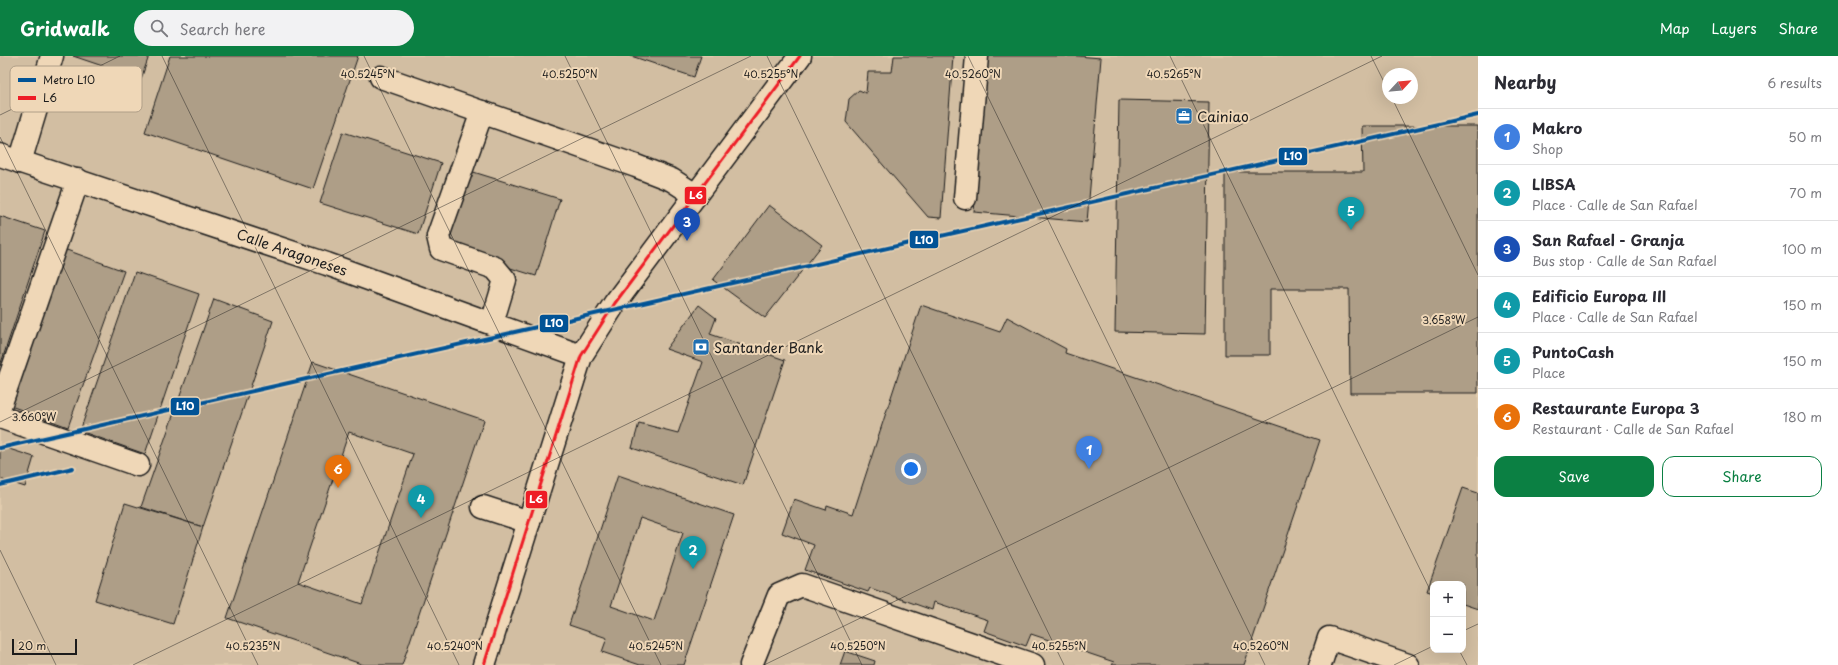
<!DOCTYPE html>
<html lang="en">
<head>
<meta charset="utf-8">
<style>
  body { margin:0; font-family:"Playpen Sans",sans-serif; background:#f2f2f3; color:#2b2b33 }
  .controls { position:absolute; right:12px; bottom:12px; display:grid; overflow:hidden; border-radius:8px; box-shadow:0 4px 16px #0002 }
  .controls button { width:36px; height:36px; display:grid; place-items:center; padding:0; border:0; border-bottom:1px solid #e1e1e2; background:#fff; color:#2b2b33; font:20px sans-serif }
  .compass { position:absolute; left:1382px; top:12px; width:36px; height:36px; border-radius:50%; background:#fff; box-shadow:0 4px 16px #0002; rotate:64deg }
  .scale { position:absolute; left:12px; bottom:10px; width:65px; box-sizing:border-box; padding-left:4px; border:2px solid #1c1c1c; border-top:0; font-size:11px; line-height:14px; white-space:nowrap; color:#1c1c1c; -webkit-text-stroke:3px #efd7b7; paint-order:stroke }
  .you { position:absolute; left:911px; top:413px; width:14px; height:14px; margin:-10px; border:3px solid #fff; border-radius:50%; background:#1a73e8; box-shadow:0 0 0 6px #1a73e833 }
  .badge { display:grid; place-items:center; width:26px; height:26px; border-radius:50%; background:#0b8043; color:#fff; font-size:13px; font-weight:700 }
  .pin { position:absolute; translate:-50% -33px; filter:drop-shadow(0 1px 2px #0008) }
  .pin::after { content:''; position:absolute; top:21px; width:14px; height:12px; background:inherit; clip-path:polygon(0 0,100% 0,50% 100%) }
  .list { margin:0; padding:0; list-style:none }
  h2 { display:flex; justify-content:space-between; align-items:center; height:52px; margin:0; padding:0 16px; font-size:17px }
  h2 small { font-size:13px; font-weight:400; color:#7c7c81 }
  .list li { display:grid; grid-template-columns:26px 1fr auto; gap:12px; align-items:center; box-sizing:border-box; height:56px; padding:0 16px; border-top:1px solid #e1e1e2 }
  .list b { display:block; font-size:15px; white-space:nowrap }
  .list p { margin:0; font-size:13px; white-space:nowrap; color:#7c7c81 }
  .list em { font-size:13px; font-style:normal; color:#7c7c81 }
  .actions { display:flex; gap:8px; padding:12px 16px }
  .actions a { flex:1; padding:9px 0; border:1px solid #0b8043; border-radius:12px; text-align:center; font-size:14px; color:#0b8043 }
  .actions .main { background:#0b8043; color:#fff }
  .icon { flex:none; width:22px; height:22px; fill:none; stroke:currentColor; stroke-width:2; stroke-linecap:round; stroke-linejoin:round }
  .map { position:relative; flex:none; width:1478px; height:609px; overflow:hidden }
  header { display:flex; align-items:center; gap:24px; box-sizing:border-box; height:56px; padding:0 20px; background:#0b8043; color:#fff }
  header strong { font-size:19px }
  nav { display:flex; gap:22px; margin-inline-start:auto; font-size:14px }
  .search { width:280px; height:36px; background:#f2f2f3; display:flex; align-items:center; gap:10px; box-sizing:border-box; padding:0 14px; border-radius:22px; color:#7c7c81; font-size:15px }
  main { display:flex }
  aside { flex:1; background:#fff }
  .map>svg:first-child { display:block }
</style>
</head>
<body>
<header>
<strong>Gridwalk</strong>
<div class="search"><svg class="icon" aria-label="search" viewBox="0 0 24 24"><circle cx="10" cy="10" r="6"/><path d="M15 15l6 6"/></svg>Search here</div>
<nav><a>Map</a><a>Layers</a><a>Share</a></nav>
</header>
<main>
<div class="map">
<svg width="1478" height="609" viewBox="0 0 1478 609">
  <rect width="100%" height="100%" fill="#e2ccae"/>
  <filter id="ink" filterUnits="userSpaceOnUse"><feTurbulence type="fractalNoise" baseFrequency=".025" numOctaves="2"/><feDisplacementMap in="SourceGraphic" scale="8" xChannelSelector="R" yChannelSelector="G"/><feConvolveMatrix kernelMatrix="1 2 1 2 8 2 1 2 1" color-interpolation-filters="sRGB"/></filter>
  <g filter="url(#ink)">
    <path fill="#d2bea2" fill-rule="evenodd" d="M0,0H1478V609H0ZM1388,18H1412V42H1388ZM1433,528H1463V594H1433Z"/>
    <g fill="#ae9e87" stroke="#1c1c1c" fill-rule="evenodd">
      <polygon points="73,0 149,0 141,23"/>
      <polygon points="170,0 358,0 313,133 145,76"/>
      <polygon points="631,0 701,0 694,21"/>
      <polygon points="894,0 953,0 941,162 928,161 846,66 849,43 859,34 866,37 868,16 892,16"/>
      <polygon points="988,0 1077,0 1101,2 1087,166 974,156"/>
      <polygon points="1119,44 1209,46 1205,278 1115,276"/>
      <polygon points="1362,70 1478,70 1478,337 1350,337 1349,233 1270,233 1270,299 1225,299 1225,116 1363,116"/>
      <polygon points="343,76 441,107 418,178 320,147"/>
      <polygon points="467,114 560,143 536,220 443,191"/>
      <polygon points="769,149 822,189 765,262 713,224"/>
      <polygon points="0,160 45,175 0,310"/>
      <polygon points="64,193 124,215 68,371 8,349"/>
      <polygon points="135,216 199,238 145,398 80,375"/>
      <polygon points="214,243 273,265 203,471 141,451"/>
      <polygon points="699,249 716,262 710,278 785,304 743,429 632,392 639,367 678,377 703,306 666,293"/>
      <polygon points="921,249 1000,276 1007,261 1066,293 1065,297 1320,384 1244,609 1112,609 1114,606 1031,578 1026,590 984,575 988,564 934,546 932,554 870,532 868,536 805,514 814,489 782,477 794,443 826,454 827,449 853,458"/>
      <path d="M313,306L484,364L402,609H364L227,562ZM349,376L413,398L362,548L298,526Z"/>
      <polygon points="0,390 34,401 25,431 0,423"/>
      <path d="M618,419L734,459L684,609H640L602,596L607,582L569,569ZM640,462L683,477L654,565L611,550Z"/>
      <polygon points="1463,432 1478,437 1478,553 1463,548 1463,528 1433,528 1433,537 1427,535"/>
      <polygon points="125,447 203,471 173,568 95,544"/>
      <polygon points="845,595 875,605 874,609 840,609"/>
    </g>
    <g fill="none" stroke-linecap="round" stroke-linejoin="round">
      <g stroke="#1c1c1c" stroke-width="25">
        <g id="minor">
          <polyline points="381,21 636,110 672,124 695,139"/>
          <polyline points="482,56 438,180 441,193 495,212 505,224 492,267"/>
          <polyline points="0,99 327,208 581,300"/>
          <polyline points="20,106 52,0"/>
          <polyline points="965,142 977,0"/>
          <polyline points="0,350 78,124"/>
          <polyline points="0,361 138,409"/>
          <polyline points="483,451 529,466"/>
          <polyline points="484,609 581,300 615,247 800,0"/>
          <polyline points="751,609 779,539 802,529 1033,609"/>
          <polyline points="1320,609 1329,582 1408,609"/>
        </g>
      </g>
      <use href="#minor" stroke="#efd7b7" stroke-width="22"/>
      <g stroke="#efd7b7" stroke-width="6">
        <polyline id="bus-1" points="484,609 581,300 615,247 800,0"/>
      </g>
      <use href="#bus-1" stroke="#ee1c25" stroke-width="3"/>
      <g stroke="#efd7b7" stroke-width="7">
        <g id="metro-1">
          <polyline points="0,392 1478,59"/>
          <polyline points="0,429 73,412"/>
        </g>
      </g>
      <use href="#metro-1" stroke="#015396" stroke-width="4"/>
    </g>
  </g>
  <path fill="none" stroke="#1c1c1c" stroke-width="1" stroke-opacity="0.45" d="M162,0L459,609M364,0L661,609M565,0L862,609M767,0L1064,609M968,0L1265,609M1170,0L1433,540M1371,0L1388,34M1392,42L1478,219M0,59L120,0M0,81L258,609M0,366L751,0M0,494L56,609M1463,575L1478,568M1459,594L1467,609M133,609L1382,0M764,609L1478,261M1394,609L1433,590"/>
  <defs>
    <g id="office-square" transform="scale(0.9)"><rect x="-9" y="-9" width="18" height="18" rx="4" fill="#1f6fb2" stroke="#efd7b7"/><path d="M-6-3h4V-5.5h4V-3h4V5H-6ZM-1-4.5V-3h2v-1.5ZM-6 0V1H6V0Z" fill="#fff"/></g>
    <g id="bank-square" transform="scale(0.9)"><rect x="-9" y="-9" width="18" height="18" rx="4" fill="#1f6fb2" stroke="#efd7b7"/><path d="M-6-4H6V4H-6ZM0-2.3a2.3 2.3 0 1 0 0 4.6a2.3 2.3 0 1 0 0-4.6Z" fill="#fff"/></g>
  </defs>
  <g fill-rule="evenodd">
    <use href="#office-square" x="1184" y="60"/>
    <use href="#bank-square" x="701" y="291"/>
  </g>
  <g text-anchor="middle" dominant-baseline="central" stroke-width="4" stroke-linejoin="round" paint-order="stroke">
    <g font-size="14" fill="#1c1c1c" stroke="#efd7b7" text-anchor="start">
      <text x="1197" y="60">Cainiao</text>
      <text x="714" y="291">Santander Bank</text>
    </g>
    <g font-size="14" fill="#1c1c1c" stroke="#efd7b7">
      <text transform="translate(292 196) rotate(19)">Calle Aragoneses</text>
    </g>
  </g>
  <rect x="10" y="10" width="132" height="46" rx="6" fill="#efd7b7" stroke="#b09f88" stroke-width="1"/>
  <rect x="18" y="22" width="18" height="4" fill="#015396"/>
  <rect x="18" y="40" width="18" height="4" fill="#ee1c25"/>
  <g font-size="11" fill="#1c1c1c">
    <text x="43" y="28">Metro L10</text>
    <text x="43" y="46">L6</text>
  </g>
  <g font-size="10" text-anchor="middle" fill="#1c1c1c" stroke="#efd7b7" stroke-width="4" stroke-linejoin="round" paint-order="stroke">
    <text x="368" y="22">40.5245°N</text>
    <text x="570" y="22">40.5250°N</text>
    <text x="973" y="22">40.5260°N</text>
    <text x="1174" y="22">40.5265°N</text>
    <text x="771" y="22">40.5255°N</text>
    <text x="1444" y="268">3.658°W</text>
    <text x="34" y="365">3.660°W</text>
    <text x="253" y="594">40.5235°N</text>
    <text x="455" y="594">40.5240°N</text>
    <text x="656" y="594">40.5245°N</text>
    <text x="858" y="594">40.5250°N</text>
    <text x="1059" y="594">40.5255°N</text>
    <text x="1261" y="594">40.5260°N</text>
  </g>
  <g stroke="#efd7b7" stroke-width="1.5">
    <rect x="1278" y="91" width="30" height="19" rx="4" fill="#015396"/>
    <rect x="684" y="130" width="23" height="19" rx="4" fill="#ee1c25"/>
    <rect x="909" y="174" width="30" height="19" rx="4" fill="#015396"/>
    <rect x="539" y="258" width="30" height="19" rx="4" fill="#015396"/>
    <rect x="170" y="341" width="30" height="19" rx="4" fill="#015396"/>
    <rect x="525" y="434" width="23" height="19" rx="4" fill="#ee1c25"/>
  </g>
  <g font-size="11" text-anchor="middle" font-weight="bold" fill="#fff">
    <text x="1293" y="104">L10</text>
    <text x="696" y="143">L6</text>
    <text x="924" y="188">L10</text>
    <text x="554" y="271">L10</text>
    <text x="185" y="354">L10</text>
    <text x="536" y="447">L6</text>
  </g>
</svg>
<div class="controls">
<button>+</button>
<button>−</button>
</div>
<svg class="compass" viewBox="-18 -18 36 36"><path d="M0-13l5 13h-10z" fill="#e53935"/><path d="M0 13l5-13h-10z" fill="#7c7c81"/></svg>
<div class="scale">20 m</div>
<div class="you"></div>
<div class="pin badge" style="left:1089px;top:413px;background:#3f7fe0">1</div>
<div class="pin badge" style="left:693px;top:513px;background:#0f9aa8">2</div>
<div class="pin badge" style="left:687px;top:185px;background:#1a4fb4">3</div>
<div class="pin badge" style="left:421px;top:462px;background:#0f9aa8">4</div>
<div class="pin badge" style="left:1351px;top:174px;background:#0f9aa8">5</div>
<div class="pin badge" style="left:338px;top:432px;background:#e8710a">6</div>
</div>
<aside>
<h2>Nearby<small>6 results</small></h2>
<ul class="list">
<li><span class="badge" style="background:#3f7fe0">1</span><div><b>Makro</b><p>Shop</p></div><em>50 m</em></li>
<li><span class="badge" style="background:#0f9aa8">2</span><div><b>LIBSA</b><p>Place · Calle de San Rafael</p></div><em>70 m</em></li>
<li><span class="badge" style="background:#1a4fb4">3</span><div><b>San Rafael - Granja</b><p>Bus stop · Calle de San Rafael</p></div><em>100 m</em></li>
<li><span class="badge" style="background:#0f9aa8">4</span><div><b>Edificio Europa III</b><p>Place · Calle de San Rafael</p></div><em>150 m</em></li>
<li><span class="badge" style="background:#0f9aa8">5</span><div><b>PuntoCash</b><p>Place</p></div><em>150 m</em></li>
<li><span class="badge" style="background:#e8710a">6</span><div><b>Restaurante Europa 3</b><p>Restaurant · Calle de San Rafael</p></div><em>180 m</em></li>
</ul>
<div class="actions"><a class="main">Save</a><a>Share</a></div>
</aside>
</main>
</body>
</html>
